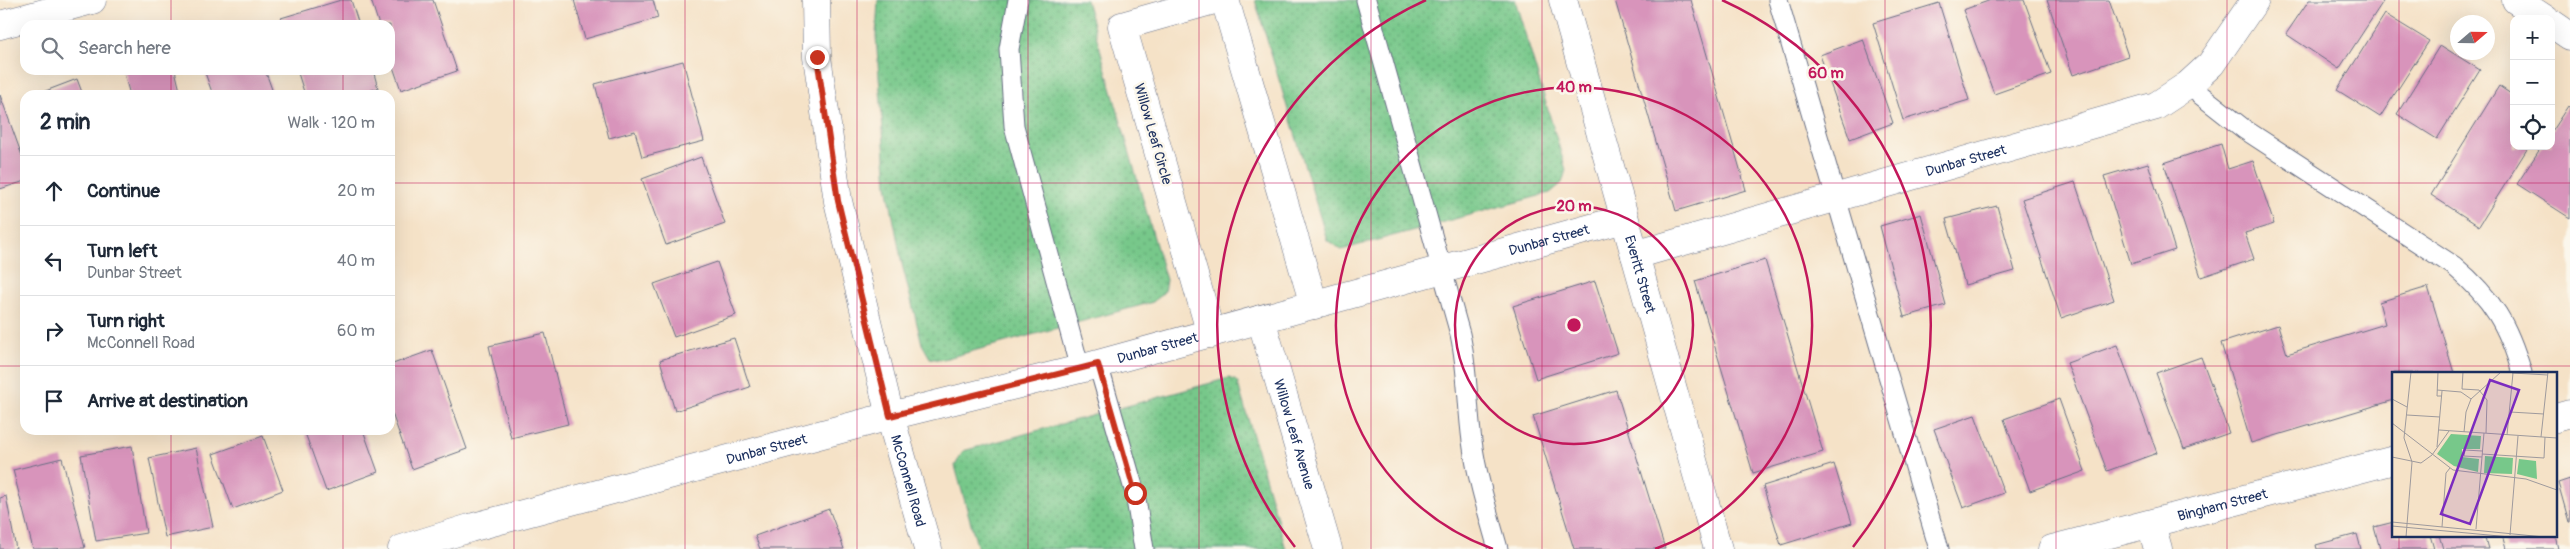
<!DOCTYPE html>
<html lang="en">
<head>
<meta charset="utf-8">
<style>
  body { margin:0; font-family:Pangolin,sans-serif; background:#f6f6f7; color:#1f2937 }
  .controls { position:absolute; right:15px; top:15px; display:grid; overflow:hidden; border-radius:10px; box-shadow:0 5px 20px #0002 }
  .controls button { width:45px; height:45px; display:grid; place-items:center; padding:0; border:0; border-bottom:1px solid #e0e1e3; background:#fff; color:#1f2937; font:25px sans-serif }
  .compass { position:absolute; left:2450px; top:15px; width:45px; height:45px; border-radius:50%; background:#fff; box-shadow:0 5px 20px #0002; rotate:70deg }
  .stop { position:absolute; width:15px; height:15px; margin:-11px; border:4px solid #c8321e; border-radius:50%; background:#fff }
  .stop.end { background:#c8321e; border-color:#fff; box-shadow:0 1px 5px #0008 }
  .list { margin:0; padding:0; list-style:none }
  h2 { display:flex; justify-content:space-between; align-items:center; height:65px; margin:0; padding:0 20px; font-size:21px }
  h2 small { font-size:16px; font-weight:400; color:#747a83 }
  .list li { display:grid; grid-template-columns:32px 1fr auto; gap:15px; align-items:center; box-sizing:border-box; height:70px; padding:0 20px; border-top:1px solid #e0e1e3 }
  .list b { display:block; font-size:19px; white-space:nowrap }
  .list p { margin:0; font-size:16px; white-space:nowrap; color:#747a83 }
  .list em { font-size:16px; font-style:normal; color:#747a83 }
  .icon { flex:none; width:28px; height:28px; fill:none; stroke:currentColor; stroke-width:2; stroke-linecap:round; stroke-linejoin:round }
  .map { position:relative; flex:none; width:2570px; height:549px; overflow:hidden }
  .search { position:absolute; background:#fff; box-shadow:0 5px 20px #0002; left:20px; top:20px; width:375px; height:55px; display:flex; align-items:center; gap:12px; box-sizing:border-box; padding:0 18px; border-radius:15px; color:#747a83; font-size:19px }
  .panel { position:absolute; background:#fff; box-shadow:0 5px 20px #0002; left:20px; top:90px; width:375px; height:345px; border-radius:15px }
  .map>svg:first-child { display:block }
</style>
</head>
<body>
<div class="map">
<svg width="2570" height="549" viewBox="0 0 2570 549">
  <defs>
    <pattern id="grass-dots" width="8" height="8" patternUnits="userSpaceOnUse" patternTransform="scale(1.25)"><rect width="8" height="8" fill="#77c88a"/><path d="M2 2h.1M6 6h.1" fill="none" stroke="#61a374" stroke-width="1.8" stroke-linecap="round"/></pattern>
  </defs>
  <rect width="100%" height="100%" fill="#fbf7ec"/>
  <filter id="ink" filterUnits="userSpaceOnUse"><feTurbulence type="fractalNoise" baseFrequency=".02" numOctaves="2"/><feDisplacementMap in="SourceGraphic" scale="10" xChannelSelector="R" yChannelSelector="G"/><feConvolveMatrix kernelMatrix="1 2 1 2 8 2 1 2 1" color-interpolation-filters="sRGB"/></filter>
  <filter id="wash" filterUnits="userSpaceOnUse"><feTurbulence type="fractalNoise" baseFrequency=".0096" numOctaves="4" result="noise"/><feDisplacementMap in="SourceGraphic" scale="20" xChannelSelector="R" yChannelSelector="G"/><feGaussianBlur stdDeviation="1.12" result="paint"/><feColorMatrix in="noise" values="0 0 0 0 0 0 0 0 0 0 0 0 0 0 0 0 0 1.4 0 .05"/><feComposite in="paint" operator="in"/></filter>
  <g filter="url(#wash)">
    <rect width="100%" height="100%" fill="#f5e2c7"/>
    <g fill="url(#grass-dots)" stroke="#497c74">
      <polygon points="878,0 1086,0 1166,280 1164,292 1153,302 940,360 930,358 922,344 902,264 887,185 876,36"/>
      <polygon points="1255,0 1515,0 1566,170 1562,183 1550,193 1341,250 1327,240"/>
      <polygon points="1229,378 1237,381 1286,549 978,549 955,466 963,451"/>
    </g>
    <g id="blocks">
      <g fill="#d894bb">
        <polygon points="341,0 351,0 359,25 283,25 281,18"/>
        <polygon points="371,0 433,0 457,71 401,90 390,58 390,25 379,25"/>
        <polygon points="574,0 653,0 658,18 585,39"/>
        <polygon points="1615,0 1691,0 1746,190 1676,211"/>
        <polygon points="1991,0 2024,0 2051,74 1994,94 1963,10"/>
        <polygon points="2047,0 2109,0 2128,56 2073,75"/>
        <polygon points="2309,0 2384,0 2339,69 2286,34"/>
        <polygon points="1939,3 1969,100 1903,120 1873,23"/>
        <polygon points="2385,14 2429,41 2380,117 2337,90"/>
        <polygon points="1863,39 1893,123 1850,139 1820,55"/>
        <polygon points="2440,45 2480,70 2437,139 2397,114"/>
        <polygon points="683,61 704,141 642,157 635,131 609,138 595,84"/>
        <polygon points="123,70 175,70 181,95 130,95"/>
        <polygon points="204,70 265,70 274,95 213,95"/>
        <polygon points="297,70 373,70 378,88 356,95 305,95"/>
        <polygon points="77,79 83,95 35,95"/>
        <polygon points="2499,86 2514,96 2514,146 2529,146 2479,226 2431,195"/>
        <polygon points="0,95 25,164 25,181 0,189"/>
        <polygon points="2568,106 2570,108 2570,218 2517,184 2542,146 2551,146 2551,132"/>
        <polygon points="2221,144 2228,169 2253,161 2274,224 2245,233 2254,259 2201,277 2164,163"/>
        <polygon points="701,157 725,224 666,245 642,179"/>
        <polygon points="2148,163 2175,250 2131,264 2104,176"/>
        <polygon points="2075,182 2114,300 2061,318 2022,199"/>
        <polygon points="1997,206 2015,271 1965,285 1946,219"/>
        <polygon points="1921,214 1946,305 1904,317 1880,226"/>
        <polygon points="1765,260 1823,452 1753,473 1695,281"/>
        <polygon points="717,262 736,315 674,337 654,284"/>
        <polygon points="1595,281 1618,353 1536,379 1513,306"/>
        <polygon points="2428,287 2454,373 2394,373 2394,400 2251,443 2221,343 2278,325 2287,354 2385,324 2379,302"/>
        <polygon points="545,333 568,424 511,438 489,346"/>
        <polygon points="734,338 750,387 675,411 660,360"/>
        <polygon points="2117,345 2157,453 2107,471 2067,363"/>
        <polygon points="432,350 467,449 412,469 390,408 390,365"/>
        <polygon points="2201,357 2229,433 2184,449 2156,373"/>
        <polygon points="1616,390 1665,549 1574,549 1533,416"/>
        <polygon points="2059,399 2085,471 2030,491 2004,419"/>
        <polygon points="1975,415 2004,493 1963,508 1934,429"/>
        <polygon points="304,430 363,430 378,472 326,491"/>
        <polygon points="263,436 283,490 233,509 213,454"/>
        <polygon points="132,446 146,533 96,541 81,455"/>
        <polygon points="196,448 213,527 165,537 149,458"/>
        <polygon points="62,458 85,548 33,549 13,470"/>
        <polygon points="1834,464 1852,523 1781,545 1763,486"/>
        <polygon points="2570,479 2570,522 2569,522 2558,483"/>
        <polygon points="6,496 16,549 0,549 0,498"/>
        <polygon points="829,509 844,549 760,549 755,536"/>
        <polygon points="2394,522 2394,535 2430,535 2434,549 2380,549 2374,527"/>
        <polygon points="2357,534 2361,549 2317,549 2316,545"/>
        <polygon points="2439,535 2484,535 2488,549 2443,549"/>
        <polygon points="2502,535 2555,535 2558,549 2506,549"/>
      </g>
    </g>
  </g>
  <g filter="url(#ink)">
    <use href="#blocks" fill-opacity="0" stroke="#676e83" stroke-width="1"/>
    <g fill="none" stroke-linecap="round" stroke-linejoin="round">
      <g stroke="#676e83" stroke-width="21">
        <g id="lane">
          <polyline points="1018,0 1009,49 1014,126 1080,369"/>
          <path d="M1366,0L1460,334C1468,370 1467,405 1472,441C1477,478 1488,513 1498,549"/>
          <polyline points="1778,0 1939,549"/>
          <path d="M2188,85L2244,129L2454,266C2493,299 2508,325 2522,373"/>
          <polyline points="1098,364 1135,493 1144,549"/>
        </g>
      </g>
      <g stroke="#676e83" stroke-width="29">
        <g id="street">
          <polyline points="1225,0 1314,305"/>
          <path id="s1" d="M1563,0L1718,549"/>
          <polyline points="2516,0 2545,19"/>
          <polyline points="2551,23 2570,36"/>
          <polyline points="0,25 92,0"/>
          <path id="s2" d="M1635,255L2156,106L2188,85L2211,64L2255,0"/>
          <path id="s3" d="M1261,319L1328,549"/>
          <polyline points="1211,334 1122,26 1214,0"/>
          <polyline points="2556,418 2570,414"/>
          <polyline points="2151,524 2158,549"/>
          <path id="s4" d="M402,549L470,528L890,416L1080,369L1624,219"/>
          <path id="s5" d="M2052,549L2394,460"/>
        </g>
      </g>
      <g stroke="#676e83" stroke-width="29">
        <g id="secondary">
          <path id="s6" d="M816,0L817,57L838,201L890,416L928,549"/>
        </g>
      </g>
      <use href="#lane" stroke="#fff" stroke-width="19"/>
      <use href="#street" stroke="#fff" stroke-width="28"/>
      <use href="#secondary" stroke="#fff" stroke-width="28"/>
    </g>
  </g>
  <g fill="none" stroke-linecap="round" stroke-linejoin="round" filter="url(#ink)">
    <polyline stroke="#c8321e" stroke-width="6" points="817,57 838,201 890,416 1098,364 1135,493"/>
  </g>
  <path fill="none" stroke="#c2185b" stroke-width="1" stroke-opacity="0.55" d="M171,0V25M343,0V25M514,0V549M685,0V549M857,0V549M1028,0V549M1199,0V549M1371,0V549M1542,0V549M1713,0V549M1885,0V549M2056,0V549M2227,0V549M2399,0V373M171,70V95M343,70V95M0,183H25M390,183H2570M0,366H25M390,366H2570M171,430V549M343,430V549M2399,535V549"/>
  <g fill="none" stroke="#c2185b" stroke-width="2.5">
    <circle cx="1574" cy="325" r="119"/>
    <path d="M1493 549A238 238 0 1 1 1655 549"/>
    <path d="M1295 547A357 357 0 0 1 1426 0M1722 0A357 357 0 0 1 1853 547"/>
  </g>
  <g text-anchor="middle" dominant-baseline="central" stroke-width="5" stroke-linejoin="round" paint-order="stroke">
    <g font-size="14" fill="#1b2f5e" stroke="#fbf7ec">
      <text transform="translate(1153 134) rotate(74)">Willow Leaf Circle</text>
      <text stroke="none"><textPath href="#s2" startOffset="344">Dunbar Street</textPath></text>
      <text stroke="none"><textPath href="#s4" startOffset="1188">Dunbar Street</textPath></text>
      <text stroke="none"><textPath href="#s1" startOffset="285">Everitt Street</textPath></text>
      <text stroke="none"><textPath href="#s4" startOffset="782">Dunbar Street</textPath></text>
      <text stroke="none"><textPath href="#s3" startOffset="120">Willow Leaf Avenue</textPath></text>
      <text stroke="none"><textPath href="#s4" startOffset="378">Dunbar Street</textPath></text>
      <text stroke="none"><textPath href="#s6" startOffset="491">McConnell Road</textPath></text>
      <text stroke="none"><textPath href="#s5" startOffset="176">Bingham Street</textPath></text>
    </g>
  </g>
  <g transform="translate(2392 372)">
    <rect width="165" height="165" fill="#f5e2c7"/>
    <path d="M59,62L89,64L88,77H70V85L87,87L86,100L62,94L45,82ZM93,84L121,86L120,102L92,101ZM127,87L144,89L145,107L125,102Z" fill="#77c88a"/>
    <path fill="none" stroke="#9e9a9d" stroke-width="1" d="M46,0L45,24H50M120,1L156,3M70,17L87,18L95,28L94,61M70,17L71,0M45,18L69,20L79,27M0,27L15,35M118,40L152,42M15,43L48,45M0,51L61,98L134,107L165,118M47,58L165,66M72,60L74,40L79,27L109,0M115,63L121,1M149,65L156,0M45,75L50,19M90,82L152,86L153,65M0,85L29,91L40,83L57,59M90,85L72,84L73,78L90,79M0,150L152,165M0,154L118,165M50,155L54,101L58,96M84,157L92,61M118,163L126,64M14,165L20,90L12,66L19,0"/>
    <path fill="#7b2cbf" fill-opacity="0.15" stroke="#7b2cbf" stroke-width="2.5" d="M98,8L127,18L78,152L49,142Z"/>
    <rect width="165" height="165" fill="none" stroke="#1b2f5e" stroke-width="2.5"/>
  </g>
  <circle cx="1574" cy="325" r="8" fill="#c2185b" stroke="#fbf7ec" stroke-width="2.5"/>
  <g font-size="15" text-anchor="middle" font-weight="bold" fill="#c2185b" stroke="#fbf7ec" stroke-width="5" stroke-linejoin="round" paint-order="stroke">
    <text x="1826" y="78">60 m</text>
    <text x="1574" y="92">40 m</text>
    <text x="1574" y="211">20 m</text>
  </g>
</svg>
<div class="controls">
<button>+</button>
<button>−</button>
<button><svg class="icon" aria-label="locate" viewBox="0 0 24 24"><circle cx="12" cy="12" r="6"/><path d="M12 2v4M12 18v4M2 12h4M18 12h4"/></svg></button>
</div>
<svg class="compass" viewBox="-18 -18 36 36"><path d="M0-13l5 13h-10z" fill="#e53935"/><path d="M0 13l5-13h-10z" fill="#747a83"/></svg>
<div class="stop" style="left:1135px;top:493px"></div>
<div class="stop end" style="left:817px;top:57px"></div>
<div class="search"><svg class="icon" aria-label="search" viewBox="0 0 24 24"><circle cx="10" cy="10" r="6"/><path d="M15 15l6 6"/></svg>Search here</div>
<section class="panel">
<h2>2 min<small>Walk · 120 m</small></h2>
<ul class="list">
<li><svg class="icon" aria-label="ahead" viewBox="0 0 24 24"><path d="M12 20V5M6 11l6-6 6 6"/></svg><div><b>Continue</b></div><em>20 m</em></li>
<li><svg class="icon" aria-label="left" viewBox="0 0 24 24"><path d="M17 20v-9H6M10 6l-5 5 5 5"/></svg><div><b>Turn left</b><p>Dunbar Street</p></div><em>40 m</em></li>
<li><svg class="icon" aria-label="right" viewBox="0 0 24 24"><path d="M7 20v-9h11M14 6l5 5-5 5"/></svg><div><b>Turn right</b><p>McConnell Road</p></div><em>60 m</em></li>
<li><svg class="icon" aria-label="arrive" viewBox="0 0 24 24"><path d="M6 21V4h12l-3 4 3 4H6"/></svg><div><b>Arrive at destination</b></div></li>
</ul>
</section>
</div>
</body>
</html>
